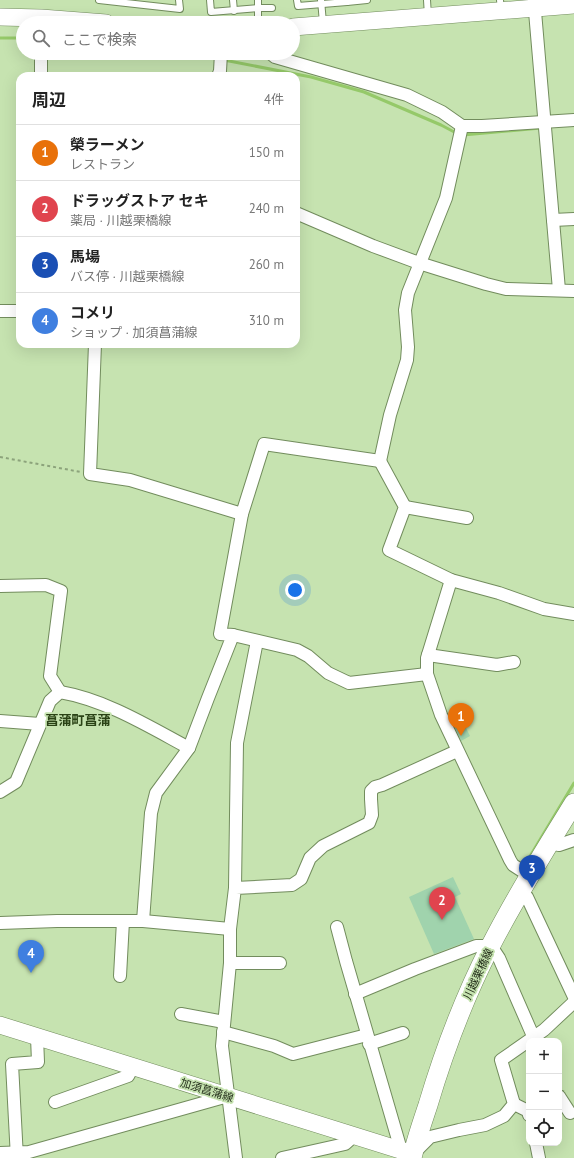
<!DOCTYPE html>
<html lang="ja">
<head>
<meta charset="utf-8">
<style>
  body { margin:0; font-family:"PT Sans","Noto Sans JP",sans-serif; background:#f2f2f2; color:#222 }
  .controls { position:absolute; right:12px; bottom:12px; display:grid; overflow:hidden; border-radius:8px; box-shadow:0 4px 16px #0002 }
  .controls button { width:36px; height:36px; display:grid; place-items:center; padding:0; border:0; border-bottom:1px solid #e0e0e0; background:#fff; color:#222; font:20px sans-serif }
  .you { position:absolute; left:295px; top:590px; width:14px; height:14px; margin:-10px; border:3px solid #fff; border-radius:50%; background:#1a73e8; box-shadow:0 0 0 6px #1a73e833 }
  .badge { display:grid; place-items:center; width:26px; height:26px; border-radius:50%; background:#772a9c; color:#fff; font-size:13px; font-weight:700 }
  .pin { position:absolute; translate:-50% -33px; filter:drop-shadow(0 1px 2px #0008) }
  .pin::after { content:''; position:absolute; top:21px; width:14px; height:12px; background:inherit; clip-path:polygon(0 0,100% 0,50% 100%) }
  .list { margin:0; padding:0; list-style:none }
  h2 { display:flex; justify-content:space-between; align-items:center; height:52px; margin:0; padding:0 16px; font-size:17px }
  h2 small { font-size:13px; font-weight:400; color:#767676 }
  .list li { display:grid; grid-template-columns:26px 1fr auto; gap:12px; align-items:center; box-sizing:border-box; height:56px; padding:0 16px; border-top:1px solid #e0e0e0 }
  .list b { display:block; font-size:15px; white-space:nowrap }
  .list p { margin:0; font-size:13px; white-space:nowrap; color:#767676 }
  .list em { font-size:13px; font-style:normal; color:#767676 }
  .icon { flex:none; width:22px; height:22px; fill:none; stroke:currentColor; stroke-width:2; stroke-linecap:round; stroke-linejoin:round }
  .map { position:relative; flex:none; width:574px; height:1158px; overflow:hidden }
  .search { position:absolute; background:#fff; box-shadow:0 4px 16px #0002; left:16px; top:16px; width:284px; height:44px; display:flex; align-items:center; gap:10px; box-sizing:border-box; padding:0 14px; border-radius:22px; color:#767676; font-size:15px }
  .panel { position:absolute; background:#fff; box-shadow:0 4px 16px #0002; left:16px; top:72px; width:284px; height:276px; border-radius:12px }
  .map>svg:first-child { display:block }
</style>
</head>
<body>
<div class="map">
<svg width="574" height="1158" viewBox="0 0 574 1158">
  <rect width="100%" height="100%" fill="#c6e3b0"/>
  <g fill="none" stroke-linecap="round" stroke-linejoin="round">
    <g stroke="#95c969" stroke-width="3">
      <polyline points="0,38 23,38"/>
      <polyline points="185,53 219,59"/>
      <polyline points="224,60 311,77 364,92 441,125 458,134"/>
      <polyline points="463,135 541,128"/>
      <polyline points="523,868 574,783"/>
    </g>
  </g>
  <g fill="#a0d3ad">
    <polygon points="462,720 470,736 461,741 454,725"/>
    <polygon points="453,877 461,894 455,897 474,939 434,954 409,897"/>
  </g>
  <g fill="none" stroke-linecap="round" stroke-linejoin="round">
    <g stroke="#728c5d" stroke-width="8">
      <g id="lane">
        <polyline points="99,0 180,9 179,0"/>
        <polyline points="210,0 211,12 258,8 272,8"/>
        <polyline points="233,0 234,11"/>
        <polyline points="258,0 258,23"/>
        <polyline points="297,0 298,6 347,2 347,0"/>
        <polyline points="321,0 323,23"/>
        <polyline points="427,0 428,16"/>
        <polyline points="500,0 501,10"/>
        <polyline points="347,2 367,0"/>
      </g>
    </g>
    <g stroke="#728c5d" stroke-width="14">
      <g id="street">
        <polyline points="534,0 559,290"/>
        <polyline points="270,53 275,57 407,95 442,112 462,126 482,126 574,120"/>
        <polyline points="41,76 41,53"/>
        <polyline points="218,76 220,71 221,53"/>
        <polyline points="296,213 373,246 419,263 486,284 506,289 574,291"/>
        <polyline points="553,220 574,219"/>
        <polyline points="0,311 20,311"/>
        <polyline points="95,344 90,474 130,480 242,514"/>
        <polyline points="380,461 405,507 389,550 451,580 499,593 544,609 574,614"/>
        <polyline points="405,507 467,518"/>
        <polyline points="451,580 427,658 427,674 441,715 510,860 513,865 530,876"/>
        <polyline points="0,586 46,585 61,591 50,676 60,692"/>
        <polyline points="233,635 297,650 308,656 328,673 349,683 427,674"/>
        <polyline points="428,655 497,665 514,662"/>
        <polyline points="0,721 40,724"/>
        <path d="M0,792L16,782L50,701L60,692C106,700 148,726 189,748"/>
        <polyline points="549,843 559,845 574,840"/>
        <polyline points="235,888 237,743 257,641"/>
        <polyline points="521,892 527,897 574,997"/>
        <polyline points="143,921 151,813 156,793 189,748 208,698 233,635 220,634 242,514 264,444 380,461 390,415 407,360 408,347 405,310 408,293 446,198 462,126"/>
        <polyline points="0,923 57,921 143,921 230,929"/>
        <polyline points="337,927 346,961 401,1150"/>
        <polyline points="230,963 280,963"/>
        <polyline points="120,976 123,921"/>
        <polyline points="355,994 415,969 476,946 491,946 499,958 533,1036"/>
        <polyline points="181,1014 224,1022"/>
        <polyline points="223,1032 274,1046 293,1054 367,1035"/>
        <polyline points="369,1044 403,1033"/>
        <polyline points="559,1096 570,1113"/>
        <polyline points="55,1102 128,1076 133,1067"/>
        <polyline points="514,1104 528,1111 529,1115"/>
        <polyline points="536,1143 539,1158"/>
        <polyline points="415,1152 430,1137 459,1130 485,1125 504,1116 514,1104 501,1060 544,1030 574,1002"/>
        <polyline points="0,1153 29,1152 228,1096"/>
        <polyline points="17,1158 12,1064 38,1062 37,1037"/>
        <polyline points="236,1158 222,1046 230,963 230,929 235,888 292,885 301,879 310,858 323,846 369,823 372,815 371,799 371,791 375,787 382,785 457,751"/>
        <polyline points="282,1158 345,1144 354,1136"/>
      </g>
    </g>
    <g stroke="#728c5d" stroke-width="18">
      <g id="secondary">
        <polyline points="0,17 41,18 106,23"/>
        <polyline points="293,27 574,5"/>
        <polyline points="0,1025 413,1154"/>
      </g>
    </g>
    <g stroke="#728c5d" stroke-width="20">
      <path id="primary" d="M412,1158C416,1140 422,1123 428,1105C444,1051 464,998 490,947C515,898 545,850 574,803"/>
    </g>
    <polyline stroke="#8ca37b" stroke-width="2" stroke-dasharray="3 3" stroke-linecap="butt" points="0,457 81,472"/>
    <use href="#lane" stroke="#fff" stroke-width="6"/>
    <use href="#street" stroke="#fff" stroke-width="12"/>
    <use href="#secondary" stroke="#fff" stroke-width="17"/>
    <use href="#primary" stroke="#fff" stroke-width="19"/>
  </g>
  <g text-anchor="middle" dominant-baseline="central" stroke-width="3.5" stroke-linejoin="round" paint-order="stroke">
    <g font-size="11" fill="#242f1b" stroke="#c6e3b0">
      <text transform="translate(478 974) rotate(-65)">川越栗橋線</text>
      <text transform="translate(207 1090) rotate(17)">加須菖蒲線</text>
    </g>
    <g font-size="13" font-weight="bold" fill="#2a4215" stroke="#c6e3b0">
      <text x="78" y="720">菖蒲町菖蒲</text>
    </g>
  </g>
</svg>
<div class="controls">
<button>+</button>
<button>−</button>
<button><svg class="icon" aria-label="locate" viewBox="0 0 24 24"><circle cx="12" cy="12" r="6"/><path d="M12 2v4M12 18v4M2 12h4M18 12h4"/></svg></button>
</div>
<div class="you"></div>
<div class="pin badge" style="left:461px;top:736px;background:#e8710a">1</div>
<div class="pin badge" style="left:442px;top:920px;background:#e0444e">2</div>
<div class="pin badge" style="left:532px;top:888px;background:#1a4fb4">3</div>
<div class="pin badge" style="left:31px;top:973px;background:#3f7fe0">4</div>
<div class="search"><svg class="icon" aria-label="search" viewBox="0 0 24 24"><circle cx="10" cy="10" r="6"/><path d="M15 15l6 6"/></svg>ここで検索</div>
<section class="panel">
<h2>周辺<small>4件</small></h2>
<ul class="list">
<li><span class="badge" style="background:#e8710a">1</span><div><b>榮ラーメン</b><p>レストラン</p></div><em>150 m</em></li>
<li><span class="badge" style="background:#e0444e">2</span><div><b>ドラッグストア セキ</b><p>薬局 · 川越栗橋線</p></div><em>240 m</em></li>
<li><span class="badge" style="background:#1a4fb4">3</span><div><b>馬場</b><p>バス停 · 川越栗橋線</p></div><em>260 m</em></li>
<li><span class="badge" style="background:#3f7fe0">4</span><div><b>コメリ</b><p>ショップ · 加須菖蒲線</p></div><em>310 m</em></li>
</ul>
</section>
</div>
</body>
</html>
